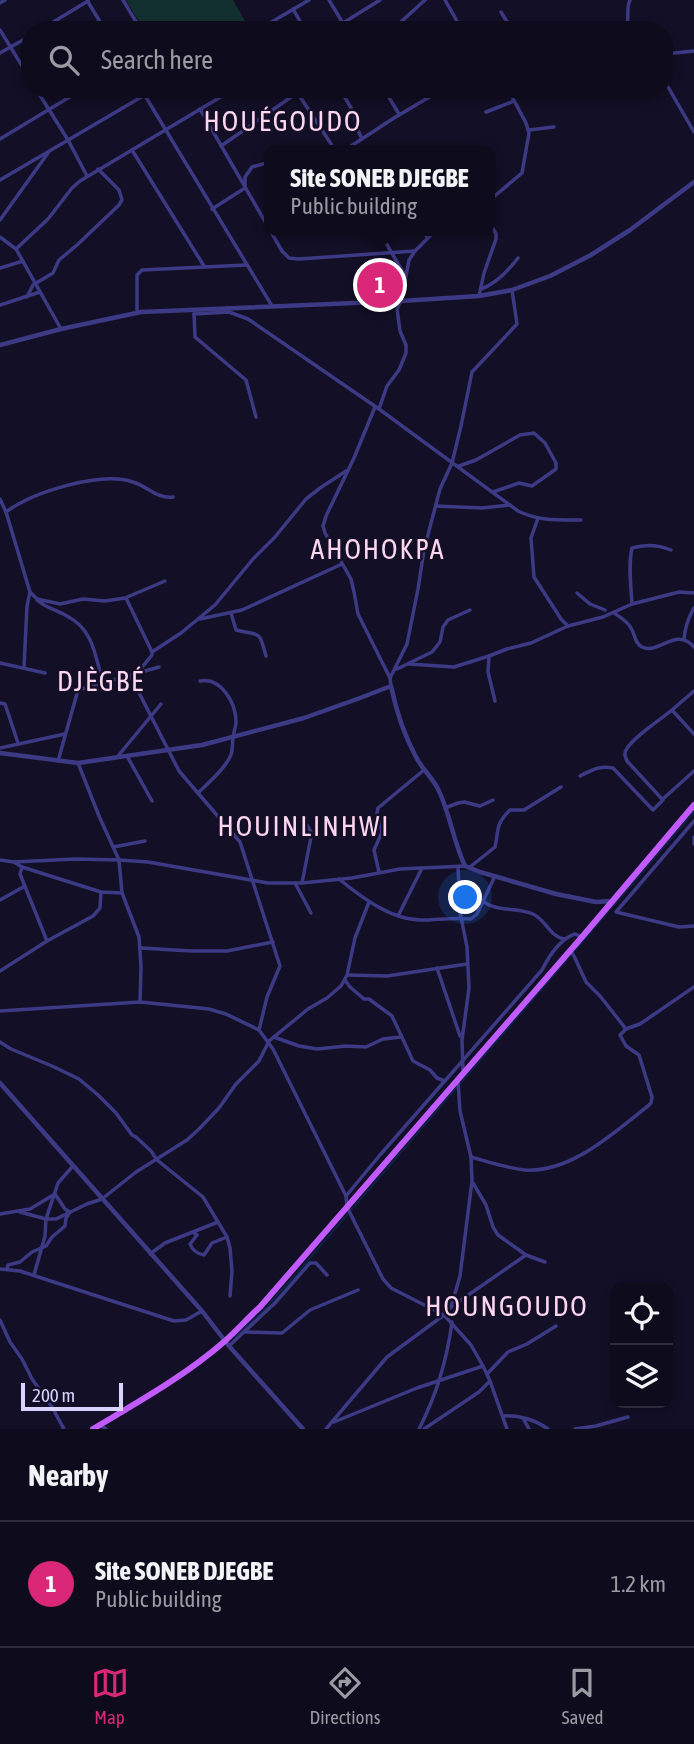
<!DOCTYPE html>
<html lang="en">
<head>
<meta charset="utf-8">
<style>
  body { margin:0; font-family:"Asap Condensed",sans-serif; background:#171425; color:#f1f3f6 }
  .controls { position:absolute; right:21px; bottom:21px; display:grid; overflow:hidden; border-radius:14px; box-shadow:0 4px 10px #0003 }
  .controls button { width:63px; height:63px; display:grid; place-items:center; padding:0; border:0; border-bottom:2px solid #2e2b3b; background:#0e0b1c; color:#f1f3f6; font:35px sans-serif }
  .scale { position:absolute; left:21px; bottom:18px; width:102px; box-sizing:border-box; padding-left:7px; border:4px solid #d9d4ff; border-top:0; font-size:19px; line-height:24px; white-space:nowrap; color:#d9d4ff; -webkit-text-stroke:5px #130f26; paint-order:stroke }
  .you { position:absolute; left:466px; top:898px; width:24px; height:24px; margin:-18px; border:5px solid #fff; border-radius:50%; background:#1a73e8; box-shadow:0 0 0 10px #1a73e833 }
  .badge { display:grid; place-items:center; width:46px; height:46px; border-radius:50%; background:#db2777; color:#fff; font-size:23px; font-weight:700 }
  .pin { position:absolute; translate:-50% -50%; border:4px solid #fff; box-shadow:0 2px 7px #0006 }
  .popup { position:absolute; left:264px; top:145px; width:231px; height:91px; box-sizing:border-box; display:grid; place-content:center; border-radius:14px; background:#0e0b1c; filter:drop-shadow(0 2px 5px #0005); font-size:23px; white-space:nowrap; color:#9b9ba3 }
  .popup b { font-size:26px; color:#f1f3f6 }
  .popup::after { content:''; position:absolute; left:50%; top:100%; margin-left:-14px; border:14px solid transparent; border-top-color:#0e0b1c }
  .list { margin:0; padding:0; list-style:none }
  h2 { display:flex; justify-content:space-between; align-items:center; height:91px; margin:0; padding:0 28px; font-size:30px }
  h2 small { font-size:23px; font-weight:400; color:#9b9ba3 }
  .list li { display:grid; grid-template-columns:46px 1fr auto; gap:21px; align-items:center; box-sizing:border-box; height:126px; padding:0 28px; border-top:2px solid #2e2b3b }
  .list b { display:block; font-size:26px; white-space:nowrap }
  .list p { margin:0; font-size:23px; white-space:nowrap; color:#9b9ba3 }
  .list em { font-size:23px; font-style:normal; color:#9b9ba3 }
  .icon { flex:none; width:38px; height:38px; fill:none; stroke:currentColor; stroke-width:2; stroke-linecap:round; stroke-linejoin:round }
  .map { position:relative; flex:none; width:694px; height:1429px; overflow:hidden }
  .search { position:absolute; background:#0e0b1c; box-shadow:0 4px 10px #0003; left:21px; right:21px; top:21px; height:77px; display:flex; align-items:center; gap:18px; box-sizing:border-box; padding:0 24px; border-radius:28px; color:#9b9ba3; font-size:26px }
  .sheet { height:217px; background:#0e0b1c }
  nav { display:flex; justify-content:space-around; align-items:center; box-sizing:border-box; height:98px; border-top:2px solid #2e2b3b; background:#0e0b1c; font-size:19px; color:#9b9ba3 }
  nav a { display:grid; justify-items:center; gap:4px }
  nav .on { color:#db2777 }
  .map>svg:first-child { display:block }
</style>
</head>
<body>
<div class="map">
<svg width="694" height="1429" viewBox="0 0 694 1429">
  <rect width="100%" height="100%" fill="#130f26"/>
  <polygon fill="#12302f" points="126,0 233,0 249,28 246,30 144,30"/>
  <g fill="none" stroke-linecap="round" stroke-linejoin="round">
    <polyline stroke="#0c2248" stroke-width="2" points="235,1337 264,1310 291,1280 694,812"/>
    <g stroke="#3d3a85" stroke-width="3.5">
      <polyline points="123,0 141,30"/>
      <polyline points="329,0 347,30"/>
      <polyline points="445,0 462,30"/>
      <polyline points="88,2 105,30"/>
      <polyline points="0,3 5,0"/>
      <polyline points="293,9 305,30"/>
      <polyline points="501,12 512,30"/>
      <polyline points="343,23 380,0"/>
      <polyline points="0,30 30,79"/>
      <polyline points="40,30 88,1"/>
      <polyline points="258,30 309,0"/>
      <polyline points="392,30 425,0"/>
      <path d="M625,30C631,20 625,11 630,0"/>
      <polyline points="0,53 30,36"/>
      <polyline points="664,54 694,51"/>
      <polyline points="664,80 694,132"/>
      <polyline points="36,89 68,140 87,176"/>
      <polyline points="141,89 272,306"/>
      <polyline points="295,89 335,150"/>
      <polyline points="340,89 354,113 357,128 362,139"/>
      <polyline points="384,89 399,114"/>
      <polyline points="200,109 282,251 289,258 299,259 415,251"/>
      <polyline points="486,112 514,101"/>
      <polyline points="529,130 554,127"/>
      <polyline points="0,139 83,89"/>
      <polyline points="221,146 297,93"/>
      <polyline points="132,150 204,266"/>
      <polyline points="313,150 335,150"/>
      <polyline points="345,150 394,118 443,89"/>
      <polyline points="0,180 155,89"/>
      <polyline points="490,200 522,173 529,133 526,123 508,89"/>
      <polyline points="212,209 245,188 245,177 252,167 270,162"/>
      <polyline points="0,220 48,153"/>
      <polyline points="379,231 404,274"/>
      <polyline points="425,231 427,238"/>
      <polyline points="0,237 16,249 61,329"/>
      <polyline points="16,249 48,219 72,188 80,181 234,89"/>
      <polyline points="0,268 23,261"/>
      <path d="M481,289C496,284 508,271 518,258"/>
      <polyline points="479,296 484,273 496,239 496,234 490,222"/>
      <polyline points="27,297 33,285 53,273 59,260 77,245 119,205 122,200 119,190 98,169"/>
      <polyline points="0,305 40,292"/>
      <polyline points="137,312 137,275 142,270 246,265"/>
      <path d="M194,314L229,312L248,319L379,409L518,511C538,521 559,520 581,520"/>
      <polyline points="194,314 195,337 246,380 256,417"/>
      <polyline points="375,407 354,458 326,516 323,526 325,533 351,579 354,592 358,614 390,678 391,686"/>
      <polyline points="379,409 387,386 399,370 406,353 406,345 400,331 397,309 401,301 409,260 415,251 435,231"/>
      <polyline points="459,466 476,460 520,435 534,433 545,443 556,463 556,469 532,486 519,483 493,492"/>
      <polyline points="0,499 6,512 30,592 37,599 60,604 83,599 105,601 125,598 165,581"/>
      <polyline points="436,506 482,508 510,505"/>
      <path d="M6,512C33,492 100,471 133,482C147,486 157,499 173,497"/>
      <polyline points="538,518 531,538 534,577 561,619 568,626"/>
      <polyline points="577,593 590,604 605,610"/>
      <polyline points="126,598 152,652 152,655 139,671"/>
      <path d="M37,600C46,608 57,610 67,616C94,630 95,656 103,683"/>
      <path d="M632,604C631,586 628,565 632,548C645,544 659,545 671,550"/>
      <path d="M231,613L236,630C260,636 259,629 266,656"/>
      <path d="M614,613C620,617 627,621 631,628C635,634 635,644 642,647C659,655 676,626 694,647"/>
      <polyline points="200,619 242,610 342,564"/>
      <path d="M684,639C685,628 688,618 694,608"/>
      <polyline points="152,652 181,633 215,605 253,559 275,537 306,499 320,488 346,471"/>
      <polyline points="0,663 45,673"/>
      <polyline points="409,664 454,667 489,656"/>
      <polyline points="24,667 27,606 30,592"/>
      <polyline points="397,669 432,652 440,642 443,627 448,620 470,610"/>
      <polyline points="130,675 179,771 240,842 280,966 267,997 259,1030"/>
      <polyline points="390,678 407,644 418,589 424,550 440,489 452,463 461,426 472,372 517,324 512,290"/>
      <polyline points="694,691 672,710 694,734"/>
      <polyline points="495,701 488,672 489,656 507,649 531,643 568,626 603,617 632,604 679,592 694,593"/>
      <polyline points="0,703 5,704 18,743"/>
      <path d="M672,710C660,720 633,737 626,750C624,755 625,756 627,761L662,799L664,798L694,771"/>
      <polyline points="0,748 65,734"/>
      <polyline points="118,756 161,704"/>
      <polyline points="127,756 152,801"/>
      <polyline points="58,761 78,690 159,667"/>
      <polyline points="78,763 99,816 119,860 122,893 139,937 141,967 140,1002"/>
      <path d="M580,776C592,770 600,765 613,768L653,810L663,800"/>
      <path d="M198,793C209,782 224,770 231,755C233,749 232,745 233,738C233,733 236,728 236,722C236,703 221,677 200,681"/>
      <polyline points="445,808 458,803 464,802 480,806 493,800"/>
      <polyline points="694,821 616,912 679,927 694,926"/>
      <polyline points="694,837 694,844"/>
      <polyline points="113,847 145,841"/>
      <polyline points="0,860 14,862 22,867 101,892 122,893"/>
      <polyline points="14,862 75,859 119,860 148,862 268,883 302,883 352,878 400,869 465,866"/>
      <polyline points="22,867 20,874 47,941"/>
      <polyline points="458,867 460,912 467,947 469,988 462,1040 463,1071"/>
      <path d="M470,867L495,847C499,829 495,825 510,810H524L561,787"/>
      <polyline points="379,872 374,850 382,832 377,813 378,808 424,770"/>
      <path d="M339,879C361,897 391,920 421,920C438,920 454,917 471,919L477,914L495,876"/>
      <polyline points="295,883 311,913"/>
      <polyline points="302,883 311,837 311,832 307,825"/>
      <polyline points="0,900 25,886"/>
      <path d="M484,902C498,912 517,907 533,914C546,920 549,936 564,939"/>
      <polyline points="398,916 422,868"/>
      <polyline points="141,948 191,951 227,951 273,942"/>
      <polyline points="571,951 575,958 586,982 600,996 626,1029"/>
      <polyline points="437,968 460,1036"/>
      <polyline points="0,971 47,941 93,916 100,908 101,892"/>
      <polyline points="348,975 387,976 467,964"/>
      <polyline points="345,980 350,987 364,999 369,999 392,1016 413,1061 430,1070 437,1078 445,1081"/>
      <polyline points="0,1011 140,1002 209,1009 226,1014 259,1030 273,1049 346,1196 347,1207 383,1279 391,1288 444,1315 471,1345 483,1366 490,1381 507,1429"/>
      <polyline points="274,1037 299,1046 317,1049 346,1046 366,1047 383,1039 401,1037"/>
      <polyline points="0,1042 11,1049 52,1066 79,1079 98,1095 116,1113 132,1135 136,1137 151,1151 157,1160 203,1197 227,1237 230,1248 232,1271 230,1296"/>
      <path d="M471,1157C489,1162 506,1168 525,1170C571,1173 613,1133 648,1106L651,1103L652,1097L639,1055L626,1046L620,1035L626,1029L640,1024L694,987"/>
      <polyline points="473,1183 486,1205 493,1227 498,1235 526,1255 545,1262"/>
      <path d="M346,1196L380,1155L542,970C549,956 560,939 575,934L582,937"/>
      <polyline points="20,1212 46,1219 56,1219 87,1204 102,1199 136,1172 187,1140 200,1128 219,1108 236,1084 259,1061 269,1041 308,1009 327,998 341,986 347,975 355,938 369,902"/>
      <polyline points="0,1214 30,1209 55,1194 65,1209 70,1212 66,1218 65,1226 52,1237 46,1246 32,1252 20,1262 8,1265 7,1269"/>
      <path d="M193,1232L197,1235L190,1244C192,1250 198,1254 204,1255L212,1243L227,1237"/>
      <polyline points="150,1254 165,1243 218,1222"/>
      <polyline points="0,1269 20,1271 174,1321 186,1320 202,1311"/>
      <polyline points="34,1275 45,1236 46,1219 58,1183 73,1166"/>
      <polyline points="451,1307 460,1276 472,1181 471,1157 460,1111 458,1081"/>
      <polyline points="0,1320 10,1342 22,1359 32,1379 52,1407 64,1429"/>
      <polyline points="246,1332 282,1333 310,1310 358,1290"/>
      <polyline points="229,1346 275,1303 310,1263 316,1263 327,1275"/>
      <polyline points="487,1374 508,1352 527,1344 556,1326"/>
      <path d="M503,1416C519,1415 536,1420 548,1429"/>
      <polyline points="523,1418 529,1429"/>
      <polyline points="334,1422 417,1388 483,1366"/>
      <polyline points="100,1425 106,1429"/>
      <polyline points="326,1429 387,1357 444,1315 451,1307 526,1255"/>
      <path d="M419,1429C436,1396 447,1360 452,1322"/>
      <polyline points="424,1429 479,1392 490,1381"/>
      <polyline points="575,1429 596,1426 628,1417"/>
    </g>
    <g stroke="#3d3a85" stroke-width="4.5">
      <polyline points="0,345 61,329 141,312 401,301 479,296 512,290 550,276 591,255 630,230 694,182"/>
      <path d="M0,753L78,763L202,745L304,718L360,698L391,686C396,710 404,735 416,757C422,769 432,777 438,789C450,813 453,841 465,866L480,872L556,894L596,902L612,901"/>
      <polyline points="0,1083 202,1311 229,1346 303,1429"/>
    </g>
    <path stroke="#c25bff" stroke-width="6" d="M93,1429C138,1402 185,1376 225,1341C237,1330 248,1318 260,1307L582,937L694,805"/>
  </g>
  <g text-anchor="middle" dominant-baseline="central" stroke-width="5" stroke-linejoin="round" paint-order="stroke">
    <g font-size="28" letter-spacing="2" fill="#ffd6f0" stroke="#130f26">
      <text x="283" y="121">HOUÉGOUDO</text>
      <text x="378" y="549">AHOHOKPA</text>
      <text x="101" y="681">DJÈGBÉ</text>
      <text x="304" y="826">HOUINLINHWI</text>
      <text x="507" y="1306">HOUNGOUDO</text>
    </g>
  </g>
</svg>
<div class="controls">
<button><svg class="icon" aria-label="locate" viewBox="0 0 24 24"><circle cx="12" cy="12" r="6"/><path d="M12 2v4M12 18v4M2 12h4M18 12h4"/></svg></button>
<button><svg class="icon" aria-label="layers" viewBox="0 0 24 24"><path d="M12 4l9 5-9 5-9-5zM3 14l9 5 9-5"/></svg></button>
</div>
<div class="scale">200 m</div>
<div class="you"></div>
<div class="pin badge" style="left:380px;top:285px">1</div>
<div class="popup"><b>Site SONEB DJEGBE</b>Public building</div>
<div class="search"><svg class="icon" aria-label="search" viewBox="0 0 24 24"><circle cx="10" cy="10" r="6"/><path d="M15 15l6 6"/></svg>Search here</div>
</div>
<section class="sheet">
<h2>Nearby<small></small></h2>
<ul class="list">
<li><span class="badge">1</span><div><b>Site SONEB DJEGBE</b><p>Public building</p></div><em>1.2 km</em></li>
</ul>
</section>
<nav>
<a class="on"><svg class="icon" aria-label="map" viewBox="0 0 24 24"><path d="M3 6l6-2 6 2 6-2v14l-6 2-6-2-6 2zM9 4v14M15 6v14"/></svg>Map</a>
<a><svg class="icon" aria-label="directions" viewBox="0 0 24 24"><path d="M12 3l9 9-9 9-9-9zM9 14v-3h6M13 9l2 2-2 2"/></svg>Directions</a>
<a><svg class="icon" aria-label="saved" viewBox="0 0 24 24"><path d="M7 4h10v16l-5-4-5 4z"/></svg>Saved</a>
</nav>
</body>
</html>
